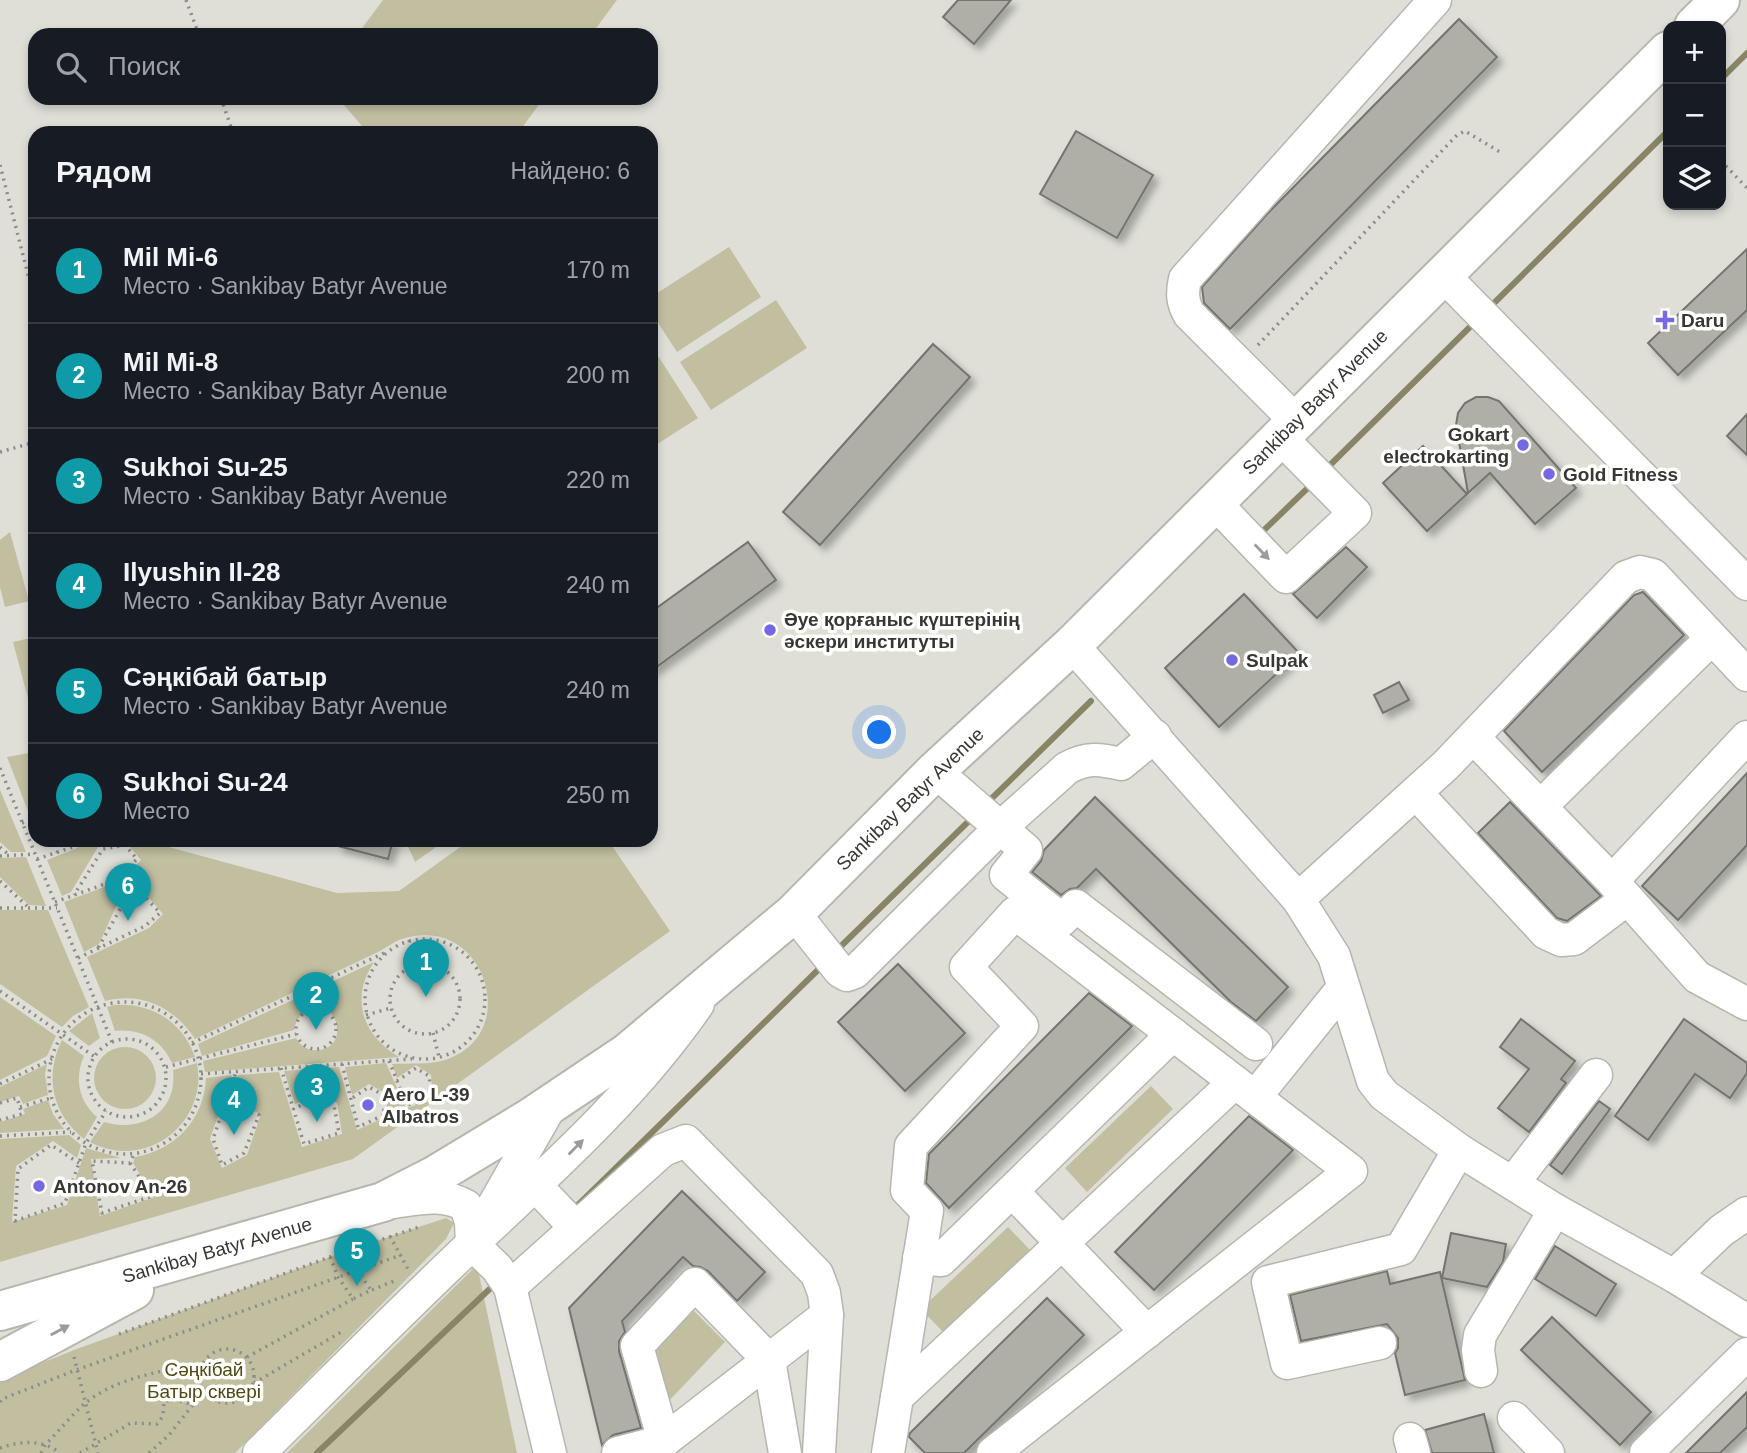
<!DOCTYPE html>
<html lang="ru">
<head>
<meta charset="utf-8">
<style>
  body { margin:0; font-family:Helvetica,sans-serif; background:#242831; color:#f1f3f6 }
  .controls { position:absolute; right:21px; top:21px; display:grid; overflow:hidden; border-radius:14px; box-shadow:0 4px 10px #0003 }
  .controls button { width:63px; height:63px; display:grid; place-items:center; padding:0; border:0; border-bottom:2px solid #363941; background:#171b24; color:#f1f3f6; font:35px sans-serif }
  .you { position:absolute; left:880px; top:733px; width:24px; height:24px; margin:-18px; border:5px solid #fff; border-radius:50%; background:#1a73e8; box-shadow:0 0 0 10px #1a73e833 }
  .badge { display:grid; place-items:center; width:46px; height:46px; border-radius:50%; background:#db2777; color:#fff; font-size:23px; font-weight:700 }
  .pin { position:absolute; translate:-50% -58px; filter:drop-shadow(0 2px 4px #0008) }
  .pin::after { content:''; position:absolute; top:37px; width:24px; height:21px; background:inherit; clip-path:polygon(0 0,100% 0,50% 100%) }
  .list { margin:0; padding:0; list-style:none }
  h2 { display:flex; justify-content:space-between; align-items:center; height:91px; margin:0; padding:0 28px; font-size:30px }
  h2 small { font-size:23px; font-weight:400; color:#9ea1a6 }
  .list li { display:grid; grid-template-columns:46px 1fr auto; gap:21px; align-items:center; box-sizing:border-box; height:105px; padding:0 28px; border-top:2px solid #363941 }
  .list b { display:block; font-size:26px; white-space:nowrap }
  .list p { margin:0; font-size:23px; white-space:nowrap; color:#9ea1a6 }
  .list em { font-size:23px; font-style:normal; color:#9ea1a6 }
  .icon { flex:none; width:38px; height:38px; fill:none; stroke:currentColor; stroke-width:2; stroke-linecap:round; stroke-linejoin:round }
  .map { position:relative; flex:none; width:1747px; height:1453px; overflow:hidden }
  .search { position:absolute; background:#171b24; box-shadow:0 4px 10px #0003; left:28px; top:28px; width:630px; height:77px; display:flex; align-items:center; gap:18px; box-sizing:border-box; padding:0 24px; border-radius:21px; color:#9ea1a6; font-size:26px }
  .panel { position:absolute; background:#171b24; box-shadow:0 4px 10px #0003; left:28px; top:126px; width:630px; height:721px; border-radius:21px }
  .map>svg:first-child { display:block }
</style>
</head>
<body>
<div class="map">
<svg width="1747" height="1453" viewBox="0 0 1747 1453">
  <defs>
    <filter id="shadow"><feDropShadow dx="5.5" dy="5.5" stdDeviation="3.5" flood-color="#0004"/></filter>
  </defs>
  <rect width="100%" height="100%" fill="#dfdfd8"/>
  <g fill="#c2bfa1">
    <polygon points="383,0 617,0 591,35 357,35"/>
    <polygon points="338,98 544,98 518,133 368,133"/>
    <polygon points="729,247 761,297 677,352 651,312 651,297"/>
    <polygon points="776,300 807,348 711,410 680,362"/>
    <polygon points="651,345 698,418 651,448"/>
    <polygon points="10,532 29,601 5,607 0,587 0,540"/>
    <polygon points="35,637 35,708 29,702 13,642"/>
    <polygon points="35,752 35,814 30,816 7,757"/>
    <polygon points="0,790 26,852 11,852 0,842"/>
    <path d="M97,840H143L337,893L399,891L470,840H608L670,931L353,1159L0,1262V1139L69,1135L81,1145L77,1158L53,1141L16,1166L12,1222L67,1205L86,1148L121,1158L91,1159L100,1216L154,1197L133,1163L135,1157C176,1150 204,1119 206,1078L232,1075L210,1139L222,1168L247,1155L261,1114L228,1101L238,1075L279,1072L302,1147L342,1134L337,1103L320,1094L295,1104L284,1071L339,1067L357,1130L388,1116L386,1094L369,1084L352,1095L345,1067L386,1063L406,1108L433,1100L431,1075L416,1065L397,1078L392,1064C408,1063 429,1065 445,1060C525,1034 483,911 402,939C393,942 386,948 378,952L195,1039C175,1008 142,991 105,1001L87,957L149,928L163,914L137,884L120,898L99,944L84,952L64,902L120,881L141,860L126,842L98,847L71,892L62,896L47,860Z"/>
    <polygon points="405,840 446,840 415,862"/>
    <polygon points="26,857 46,906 29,905 0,877 0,858"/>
    <polygon points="0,910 48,910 89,1007 73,1016 62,1027 0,984"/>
    <path d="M374,962C350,998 362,1035 399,1057L205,1072L203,1061L296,1038C306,1058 340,1053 337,1028C335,1000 298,1003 294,1030L202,1056L198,1044Z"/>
    <polygon points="0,997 56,1036 47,1056 0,1080"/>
    <path d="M114,1005C151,1002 183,1022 195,1057L172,1063C162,1040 140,1028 115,1031L107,1007Z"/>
    <polygon points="92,1013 100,1038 89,1046 69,1031"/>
    <path d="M62,1040L84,1056C74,1079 79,1101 97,1117L84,1139C52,1114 44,1076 62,1040Z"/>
    <circle cx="125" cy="1078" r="31"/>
    <path d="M197,1063C198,1070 199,1078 198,1085C192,1137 136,1167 90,1142L104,1122C142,1133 178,1112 173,1070Z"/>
    <polygon points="47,1064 45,1074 48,1095 23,1104 19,1096 0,1102 0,1087"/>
    <polygon points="1151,1086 1173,1109 1087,1192 1065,1168"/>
    <polygon points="48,1100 53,1114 64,1129 0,1133 0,1122 25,1114 23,1109"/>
    <polygon points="446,1218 454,1223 446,1239 235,1453 0,1453 0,1380 74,1350 352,1249"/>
    <polygon points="1008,1227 1030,1250 943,1332 921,1309"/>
    <polygon points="477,1265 517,1453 287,1453"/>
    <polygon points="689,1306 725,1342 665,1405 649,1345"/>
  </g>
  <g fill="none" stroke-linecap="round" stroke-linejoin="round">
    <g stroke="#878566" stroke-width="6">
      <polyline points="1721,79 1747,53"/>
      <polyline points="1488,309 1668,131"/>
      <polyline points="1326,469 1475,322"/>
      <polyline points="1260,534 1314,482"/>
      <polyline points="987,803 1091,701"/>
      <polyline points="835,952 975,815"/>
      <polyline points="578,1205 823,965"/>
      <polyline points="317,1453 497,1282"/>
    </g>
  </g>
  <g fill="#afafa8" stroke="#74746e" stroke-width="2" filter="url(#shadow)">
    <polygon points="958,0 1011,0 974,44 943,17"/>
    <polygon points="1459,19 1497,57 1230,329 1204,303 1202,287 1268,213"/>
    <polygon points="1076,131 1153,175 1117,238 1040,194"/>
    <polygon points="1747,249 1747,310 1678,375 1648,343"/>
    <polygon points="933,344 970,377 820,545 783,512"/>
    <polygon points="1476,397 1488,397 1499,401 1576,488 1535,524 1490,473 1468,493 1456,425 1458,413 1465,403"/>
    <polygon points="1747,414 1747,455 1727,436"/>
    <polygon points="1423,446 1467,494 1427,531 1383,483"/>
    <polygon points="748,542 776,580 651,671 651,612"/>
    <polygon points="1346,547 1367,567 1317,618 1293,594"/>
    <polygon points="1643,592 1684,635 1542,772 1504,731 1634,595"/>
    <polygon points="1244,594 1299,653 1219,727 1165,668"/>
    <polygon points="1399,682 1409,700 1383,713 1374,695"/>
    <polygon points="1747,773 1747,845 1678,920 1642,886"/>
    <polygon points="1095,797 1288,987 1256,1021 1231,1002 1096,869 1077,888 1070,889 1061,895 1032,872 1041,861 1044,850"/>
    <polygon points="1510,802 1601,896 1567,921 1557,918 1478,833"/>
    <polygon points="339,840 393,840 388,859 338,846"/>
    <polygon points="898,964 965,1033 905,1091 838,1022"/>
    <polygon points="1089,993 1132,1026 949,1208 926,1183 929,1154"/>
    <polygon points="1521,1019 1575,1061 1561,1079 1566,1083 1529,1132 1498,1108 1529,1069 1500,1047"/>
    <polygon points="1684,1019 1747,1063 1747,1073 1730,1098 1695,1074 1648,1140 1615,1116"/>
    <polygon points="1599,1101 1610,1109 1562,1174 1550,1165"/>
    <polygon points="1249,1116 1293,1150 1154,1290 1115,1252"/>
    <polygon points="682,1191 765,1272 737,1301 708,1271 700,1267 693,1266 683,1257 622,1321 625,1332 619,1341 619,1351 641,1428 613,1435 602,1445 569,1308"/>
    <polygon points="1451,1233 1506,1244 1503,1262 1487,1287 1442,1278"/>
    <polygon points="1555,1246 1616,1284 1596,1316 1535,1279"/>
    <polygon points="1387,1271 1390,1284 1440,1272 1465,1380 1405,1395 1395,1353 1398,1348 1398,1338 1387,1324 1301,1341 1290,1295"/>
    <polygon points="1047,1298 1084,1335 964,1453 925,1453 909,1437 910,1433"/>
    <polygon points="1552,1317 1651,1412 1620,1445 1521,1350"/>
    <polygon points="1747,1392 1747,1427 1720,1453 1686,1453"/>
    <polygon points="1484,1414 1494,1453 1432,1453 1425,1430"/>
  </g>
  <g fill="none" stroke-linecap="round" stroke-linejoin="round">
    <g stroke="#b6b5ae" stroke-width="35">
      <g id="minor">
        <polyline points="1443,275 1747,584"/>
        <path d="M1296,421L1189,314C1182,301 1182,293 1185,279L1435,0"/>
        <polyline points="1215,503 1286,577 1355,513 1280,437"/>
        <polyline points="1072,645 1298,899 1334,956 1373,1081 1384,1095 1459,1150 1555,1210 1674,1276 1747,1321"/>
        <polyline points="1474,738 1612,881 1697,977 1747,1004"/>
        <polyline points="935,771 1026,850 1006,875 1062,920 1076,906 1256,1044"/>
        <polyline points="1417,794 1546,933 1561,940 1574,939 1627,899"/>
        <polyline points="1541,806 1711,639"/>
        <polyline points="1612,881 1747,737"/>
        <polyline points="1298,899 1445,766 1626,577 1640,572 1653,575 1747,675"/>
        <path d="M794,913L840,971L847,975L855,972L1000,828L1067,768C1087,757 1100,759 1121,764L1155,736"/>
        <polyline points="1255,1097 1343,988"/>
        <polyline points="1513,1183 1596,1075"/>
        <polyline points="536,1186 576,1228"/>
        <polyline points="1012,1191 1147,1332"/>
        <path d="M392,1202C417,1199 443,1192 466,1206L471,1222L472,1244L497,1268L510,1287L550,1453"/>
        <polyline points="483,1224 551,1105"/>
        <polyline points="919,1258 941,1260 1173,1034"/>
        <polyline points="1674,1276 1721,1231 1747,1213"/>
        <polyline points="510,1287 663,1150 686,1141 817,1274 824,1293 827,1315"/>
        <polyline points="1380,1343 1287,1363 1268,1282 1401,1249 1459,1150"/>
        <polyline points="1481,1371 1478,1350 1480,1335 1555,1210"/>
        <polyline points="897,1397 1235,1082"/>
        <polyline points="1514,1418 1548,1453"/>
        <polyline points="1410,1439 1414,1453"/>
        <polyline points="664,1441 637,1346 695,1284 769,1360 785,1453"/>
        <path d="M259,1453C330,1383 400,1312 472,1244C553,1168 635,1095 698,1004"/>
        <polyline points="618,1453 664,1441 827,1315 819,1453"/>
        <polyline points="888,1453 927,1211 907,1190 911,1146 1022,1026 966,967 1015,913 1351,1171 993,1453"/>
        <polyline points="1646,1453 1747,1354"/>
      </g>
    </g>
    <g stroke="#b6b5ae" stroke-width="42">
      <g id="major">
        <polyline points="1694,26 1720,0"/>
        <polyline points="0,1311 383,1202 434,1176 530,1118 627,1053 794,913 935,771 1072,645 1668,51"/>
        <polyline points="0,1362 134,1290"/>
      </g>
    </g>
    <g stroke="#8d8d88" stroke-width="3.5" stroke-dasharray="2 5" stroke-linecap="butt">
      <polyline points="186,0 199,35"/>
      <polyline points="221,98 233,133"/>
      <polyline points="1721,161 1747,188"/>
      <polyline points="0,165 35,302"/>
      <polyline points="1258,345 1457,135 1465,131 1500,152"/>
      <polyline points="0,452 35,442"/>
      <polyline points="0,768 112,1042"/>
      <polyline points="22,823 35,818"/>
      <polyline points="0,847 9,855"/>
      <polyline points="57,853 63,840"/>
      <polyline points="0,856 35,854"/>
      <polyline points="37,859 94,840"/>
      <polyline points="0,881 27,906"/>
      <polyline points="55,902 116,880 137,859 125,845 103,849 74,895"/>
      <polyline points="0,908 57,908"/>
      <circle cx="425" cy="999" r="60"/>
      <polyline points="409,940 416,964"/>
      <polyline points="78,958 145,926 160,913 138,889 126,899 98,948"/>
      <circle cx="425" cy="999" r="35"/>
      <polyline points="0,991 95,1057"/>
      <circle cx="125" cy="1078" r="76"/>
      <circle cx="316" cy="1029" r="20"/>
      <polyline points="366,1015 391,1008"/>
      <polyline points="433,1033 439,1057"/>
      <circle cx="127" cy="1078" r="39"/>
      <polyline points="192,1043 384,953"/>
      <polyline points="389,1061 407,1105 432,1099 429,1076 416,1068 397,1081"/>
      <polyline points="342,1064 358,1127 384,1115 383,1095 369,1087 351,1099"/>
      <polyline points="166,1067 296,1034"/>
      <polyline points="281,1068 304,1144 339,1133 334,1105 320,1097 293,1109"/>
      <polyline points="201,1074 412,1059"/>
      <polyline points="0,1084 52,1059"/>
      <polyline points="225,1102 259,1115 244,1153 222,1165 213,1139 236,1072"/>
      <polyline points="0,1103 17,1098 22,1114 0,1120"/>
      <polyline points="20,1107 51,1098"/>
      <polyline points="0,1136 71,1132"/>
      <polyline points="79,1163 51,1145 18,1169 15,1221 65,1203 86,1143 106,1111"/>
      <polyline points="130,1163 152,1196 102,1213 92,1161 130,1163 134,1154"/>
      <polyline points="390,1236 409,1271"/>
      <polyline points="330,1257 338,1277 353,1299 371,1290 357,1270 352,1249"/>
      <polyline points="372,1290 394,1281"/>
      <polyline points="119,1334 330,1257 422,1226"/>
      <circle cx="227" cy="1376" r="27"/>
      <polyline points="74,1357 98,1453"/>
      <polyline points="247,1357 353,1299"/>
      <polyline points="254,1383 343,1331"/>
      <polyline points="0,1402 2,1399 76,1370 401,1255"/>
      <path d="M0,1448C20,1441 42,1439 60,1453"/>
      <path d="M41,1453L45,1445C58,1432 70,1417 83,1405C112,1379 165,1369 202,1365"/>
      <polyline points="80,1453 131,1423 157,1424 163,1416 164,1402 173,1399 193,1405"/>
      <polyline points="149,1453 169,1435 203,1392"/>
    </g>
    <use href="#minor" stroke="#fff" stroke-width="32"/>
    <use href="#major" stroke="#fff" stroke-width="38"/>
  </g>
  <defs><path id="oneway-solid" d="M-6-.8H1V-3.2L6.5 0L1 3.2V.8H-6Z" transform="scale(1.75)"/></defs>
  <g fill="#9c9b9a">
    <use href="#oneway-solid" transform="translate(1262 552) rotate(46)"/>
    <use href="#oneway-solid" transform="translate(576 1147) rotate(-45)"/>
    <use href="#oneway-solid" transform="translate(60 1330) rotate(-28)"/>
  </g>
  <g fill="#7468e3" stroke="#fffffe" stroke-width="2.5">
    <path d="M1661.5 309.5h7v7h7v7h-7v7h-7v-7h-7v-7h7z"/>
    <circle cx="1523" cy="445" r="7"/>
    <circle cx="1549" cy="474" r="7"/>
    <circle cx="770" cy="630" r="7"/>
    <circle cx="1232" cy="660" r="7"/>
    <circle cx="368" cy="1105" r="7"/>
    <circle cx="39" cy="1186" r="7"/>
  </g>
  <g text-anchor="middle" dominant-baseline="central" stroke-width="7" stroke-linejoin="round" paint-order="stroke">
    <g font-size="19" font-weight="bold" fill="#383735" stroke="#fffffe" text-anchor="start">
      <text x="1681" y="320">Daru</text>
      <text x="1509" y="434" text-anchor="end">Gokart<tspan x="1509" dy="22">electrokarting</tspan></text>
      <text x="1563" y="474">Gold Fitness</text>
      <text x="784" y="619">Әуе қорғаныс күштерінің<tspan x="784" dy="22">әскери институты</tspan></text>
      <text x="1246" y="660">Sulpak</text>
      <text x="382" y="1094">Aero L-39<tspan x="382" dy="22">Albatros</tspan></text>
      <text x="53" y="1186">Antonov An-26</text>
    </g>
    <g font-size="19" fill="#383735" stroke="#fffffe">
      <text transform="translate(1315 402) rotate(-45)">Sankibay Batyr Avenue</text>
      <text transform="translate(910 799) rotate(-44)">Sankibay Batyr Avenue</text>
      <text transform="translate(217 1250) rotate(-16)">Sankibay Batyr Avenue</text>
    </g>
    <g font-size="19" fill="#4f4911" stroke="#fffffe">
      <text x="204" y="1369">Сәңкібай<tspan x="204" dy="22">Батыр сквері</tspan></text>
    </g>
  </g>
</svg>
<div class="controls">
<button>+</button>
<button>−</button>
<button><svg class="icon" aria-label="layers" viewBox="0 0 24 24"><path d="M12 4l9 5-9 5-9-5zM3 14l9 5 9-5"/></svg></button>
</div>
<div class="you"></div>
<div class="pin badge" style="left:426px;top:997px;background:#0f9aa8">1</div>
<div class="pin badge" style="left:316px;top:1030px;background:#0f9aa8">2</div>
<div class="pin badge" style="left:317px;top:1122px;background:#0f9aa8">3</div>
<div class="pin badge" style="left:234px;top:1135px;background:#0f9aa8">4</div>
<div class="pin badge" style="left:357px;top:1286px;background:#0f9aa8">5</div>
<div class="pin badge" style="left:128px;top:921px;background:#0f9aa8">6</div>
<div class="search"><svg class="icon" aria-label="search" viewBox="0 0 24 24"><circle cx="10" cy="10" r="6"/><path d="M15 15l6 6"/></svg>Поиск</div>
<section class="panel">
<h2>Рядом<small>Найдено: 6</small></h2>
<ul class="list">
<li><span class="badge" style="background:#0f9aa8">1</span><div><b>Mil Mi-6</b><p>Место · Sankibay Batyr Avenue</p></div><em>170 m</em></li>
<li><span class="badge" style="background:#0f9aa8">2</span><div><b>Mil Mi-8</b><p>Место · Sankibay Batyr Avenue</p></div><em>200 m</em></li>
<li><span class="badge" style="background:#0f9aa8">3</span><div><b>Sukhoi Su-25</b><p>Место · Sankibay Batyr Avenue</p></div><em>220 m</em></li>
<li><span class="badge" style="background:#0f9aa8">4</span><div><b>Ilyushin Il-28</b><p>Место · Sankibay Batyr Avenue</p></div><em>240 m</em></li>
<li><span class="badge" style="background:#0f9aa8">5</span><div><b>Сәңкібай батыр</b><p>Место · Sankibay Batyr Avenue</p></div><em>240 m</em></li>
<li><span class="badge" style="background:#0f9aa8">6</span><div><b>Sukhoi Su-24</b><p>Место</p></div><em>250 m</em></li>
</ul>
</section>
</div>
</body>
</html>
